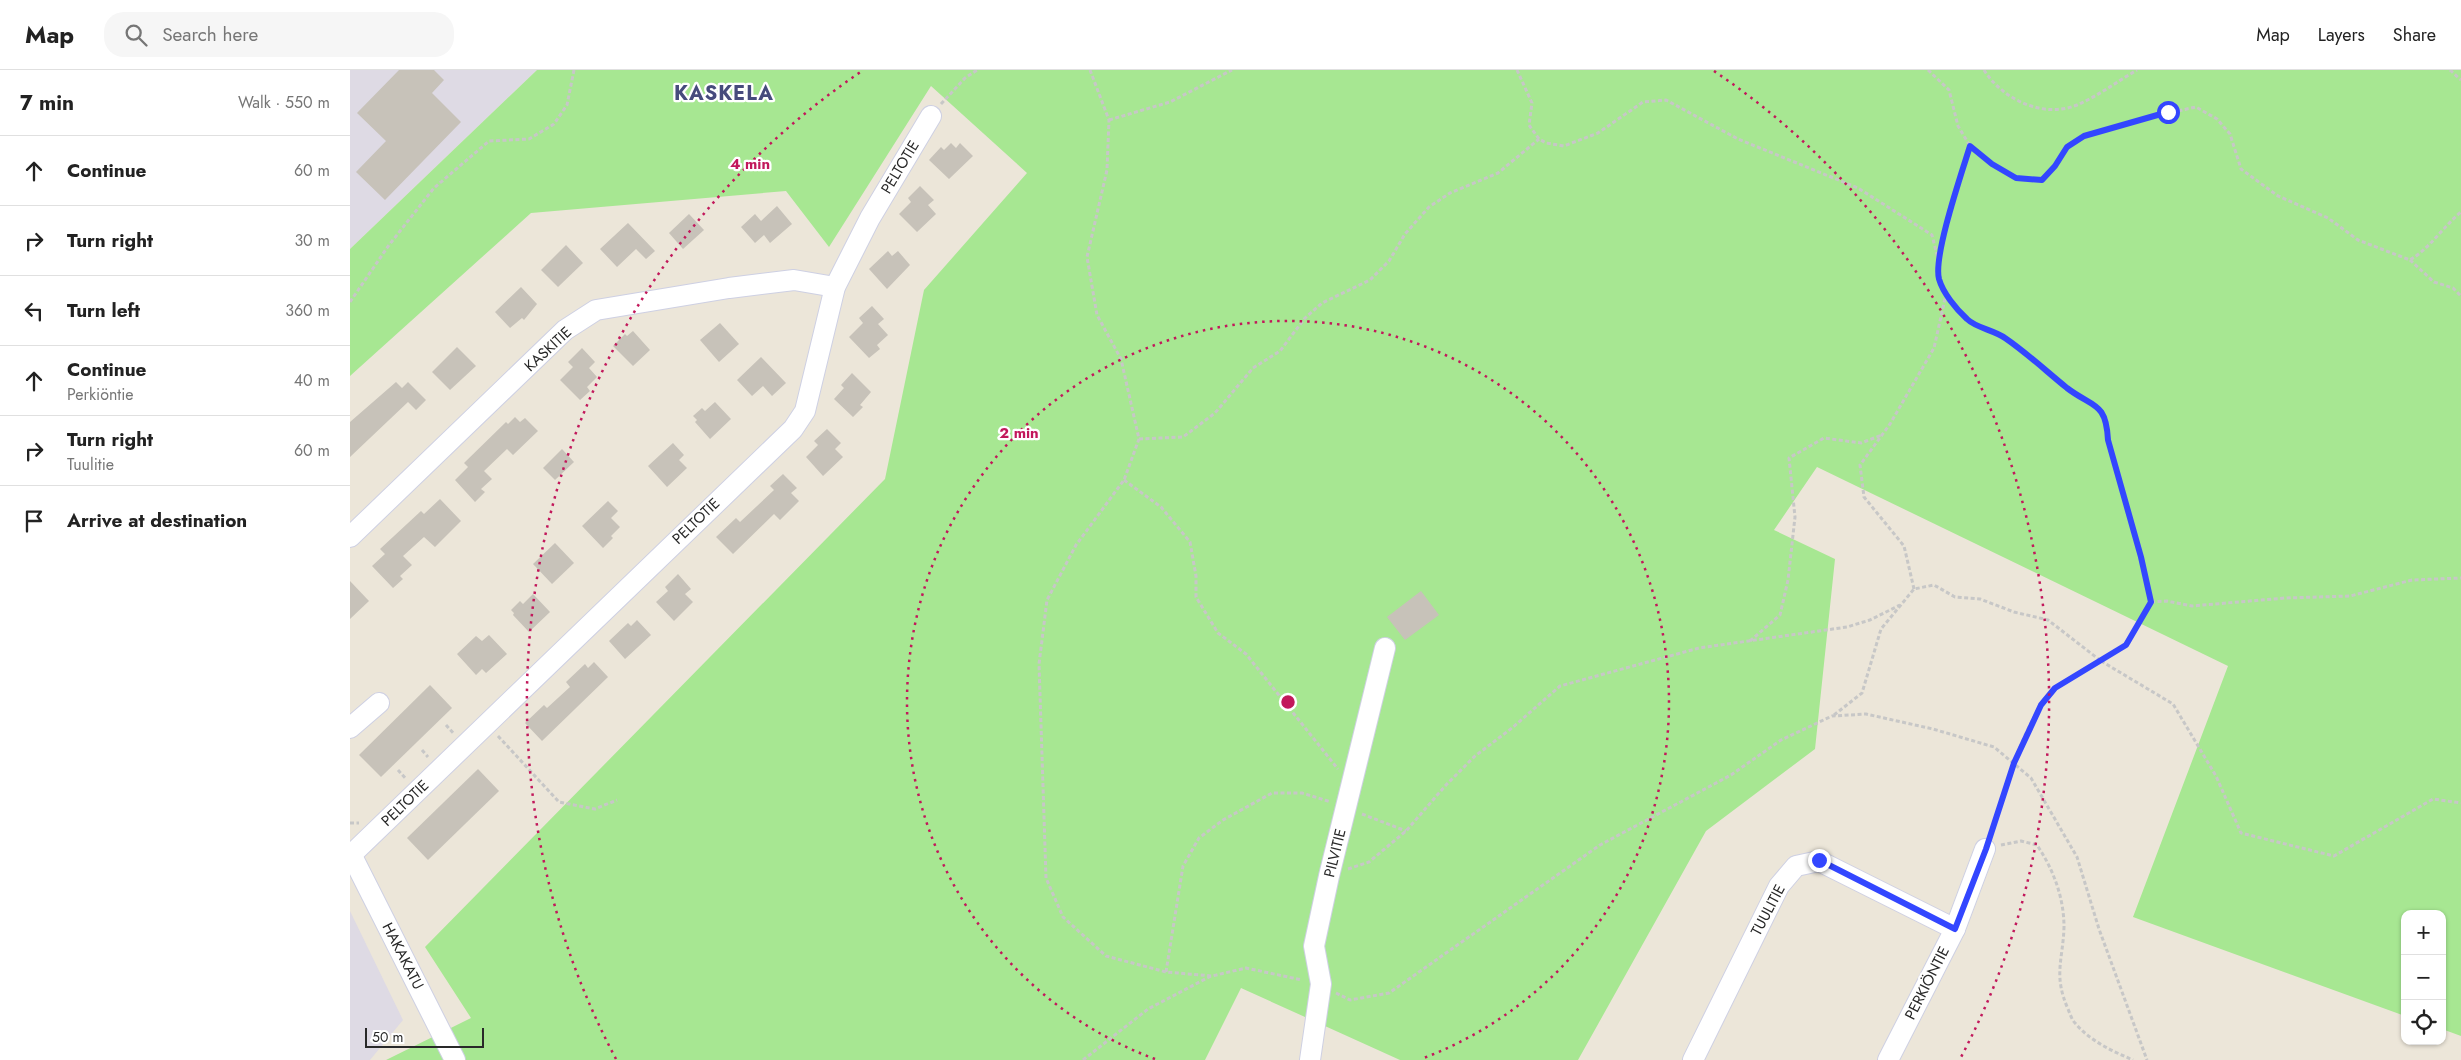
<!DOCTYPE html>
<html lang="en">
<head>
<meta charset="utf-8">
<style>
  body { margin:0; font-family:Jost,sans-serif; background:#f6f6f6; color:#222 }
  .controls { position:absolute; right:15px; bottom:15px; display:grid; overflow:hidden; border-radius:10px; box-shadow:0 1px 4px #0004 }
  .controls button { width:45px; height:45px; display:grid; place-items:center; padding:0; border:0; border-bottom:1px solid #e0e0e0; background:#fff; color:#222; font:25px sans-serif }
  .scale { position:absolute; left:15px; bottom:12px; width:119px; box-sizing:border-box; padding-left:5px; border:2px solid #292929; border-top:0; font-size:14px; line-height:18px; white-space:nowrap; color:#292929; -webkit-text-stroke:4px #fff; paint-order:stroke }
  .stop { position:absolute; width:15px; height:15px; margin:-11px; border:4px solid #3346ff; border-radius:50%; background:#fff }
  .stop.end { background:#3346ff; border-color:#fff; box-shadow:0 1px 5px #0008 }
  .list { margin:0; padding:0; list-style:none }
  h2 { display:flex; justify-content:space-between; align-items:center; height:65px; margin:0; padding:0 20px; font-size:21px }
  h2 small { font-size:16px; font-weight:400; color:#767676 }
  .list li { display:grid; grid-template-columns:32px 1fr auto; gap:15px; align-items:center; box-sizing:border-box; height:70px; padding:0 20px; border-top:1px solid #e0e0e0 }
  .list b { display:block; font-size:19px; white-space:nowrap }
  .list p { margin:0; font-size:16px; white-space:nowrap; color:#767676 }
  .list em { font-size:16px; font-style:normal; color:#767676 }
  .icon { flex:none; width:28px; height:28px; fill:none; stroke:currentColor; stroke-width:2; stroke-linecap:round; stroke-linejoin:round }
  .map { position:relative; flex:none; width:2111px; height:990px; overflow:hidden }
  header { display:flex; align-items:center; gap:30px; box-sizing:border-box; height:70px; padding:0 25px; background:#fff; border-bottom:1px solid #e0e0e0 }
  header strong { font-size:24px }
  nav { display:flex; gap:28px; margin-inline-start:auto; font-size:18px }
  .search { width:350px; height:45px; background:#f6f6f6; display:flex; align-items:center; gap:12px; box-sizing:border-box; padding:0 18px; border-radius:20px; color:#767676; font-size:19px }
  main { display:flex }
  aside { flex:1; background:#fff }
  .map>svg:first-child { display:block }
</style>
</head>
<body>
<header>
<strong>Map</strong>
<div class="search"><svg class="icon" aria-label="search" viewBox="0 0 24 24"><circle cx="10" cy="10" r="6"/><path d="M15 15l6 6"/></svg>Search here</div>
<nav><a>Map</a><a>Layers</a><a>Share</a></nav>
</header>
<main>
<aside>
<h2>7 min<small>Walk · 550 m</small></h2>
<ul class="list">
<li><svg class="icon" aria-label="ahead" viewBox="0 0 24 24"><path d="M12 20V5M6 11l6-6 6 6"/></svg><div><b>Continue</b></div><em>60 m</em></li>
<li><svg class="icon" aria-label="right" viewBox="0 0 24 24"><path d="M7 20v-9h11M14 6l5 5-5 5"/></svg><div><b>Turn right</b></div><em>30 m</em></li>
<li><svg class="icon" aria-label="left" viewBox="0 0 24 24"><path d="M17 20v-9H6M10 6l-5 5 5 5"/></svg><div><b>Turn left</b></div><em>360 m</em></li>
<li><svg class="icon" aria-label="ahead" viewBox="0 0 24 24"><path d="M12 20V5M6 11l6-6 6 6"/></svg><div><b>Continue</b><p>Perkiöntie</p></div><em>40 m</em></li>
<li><svg class="icon" aria-label="right" viewBox="0 0 24 24"><path d="M7 20v-9h11M14 6l5 5-5 5"/></svg><div><b>Turn right</b><p>Tuulitie</p></div><em>60 m</em></li>
<li><svg class="icon" aria-label="arrive" viewBox="0 0 24 24"><path d="M6 21V4h12l-3 4 3 4H6"/></svg><div><b>Arrive at destination</b></div></li>
</ul>
</aside>
<div class="map">
<svg width="2111" height="990" viewBox="0 0 2111 990">
  <rect width="100%" height="100%" fill="#ece6d9"/>
  <g fill="#dedae4">
    <polygon points="0,0 187,0 0,179"/>
    <polygon points="0,841 53,950 20,990 0,990"/>
  </g>
  <polygon fill="#a7e792" points="187,0 2111,0 2111,966 2092,959 2092,844 2055,844 2055,946 1783,847 1878,596 1467,397 1424,460 1485,489 1465,679 1356,761 1228,990 1050,990 891,918 855,990 36,990 121,948 75,877 535,409 574,220 677,103 581,16 479,177 436,121 181,143 0,306 0,179"/>
  <g fill="#c7c2b9">
    <polygon points="49,0 84,0 94,10 82,23 111,52 35,130 6,102 36,71 7,43"/>
    <polygon points="601,73 606,78 610,73 623,86 599,109 579,90 591,77 594,80"/>
    <polygon points="570,116 584,130 578,135 586,144 567,162 549,144 561,132 558,128"/>
    <polygon points="427,136 442,154 420,173 414,165 405,173 391,157 405,144 411,151"/>
    <polygon points="339,144 354,160 333,179 319,163"/>
    <polygon points="278,153 305,181 296,189 286,179 267,197 250,179"/>
    <polygon points="216,175 233,193 208,217 191,200"/>
    <polygon points="538,181 542,186 548,181 560,195 537,219 519,199"/>
    <polygon points="171,217 187,234 174,250 172,248 160,258 145,242"/>
    <polygon points="522,236 534,249 528,254 538,265 527,275 530,279 519,288 499,267 513,253 509,248"/>
    <polygon points="370,253 389,274 369,292 350,270"/>
    <polygon points="283,261 300,280 283,296 263,276 275,264 277,266"/>
    <polygon points="107,277 126,296 100,320 82,302"/>
    <polygon points="232,278 245,292 239,298 247,307 237,317 240,321 230,330 210,310 223,297 218,292"/>
    <polygon points="411,287 436,313 422,326 413,316 402,326 387,310"/>
    <polygon points="502,303 521,322 510,335 513,337 503,347 484,329 494,318 491,315"/>
    <polygon points="46,312 52,318 58,312 76,330 66,340 58,332 0,387 0,352"/>
    <polygon points="365,332 381,349 360,369 345,352 347,350 343,346 352,338 355,341"/>
    <polygon points="165,347 170,352 175,348 188,361 163,385 157,379 134,401 142,409 131,419 135,422 125,432 105,410 118,397 114,393 156,352 158,354"/>
    <polygon points="477,359 491,373 485,379 493,387 473,406 456,387 468,375 464,371"/>
    <polygon points="323,373 334,385 329,390 337,398 317,417 298,396"/>
    <polygon points="212,379 224,392 205,410 193,398"/>
    <polygon points="433,404 447,418 441,423 449,431 430,450 424,444 383,484 366,467 386,448 390,452 424,420 420,416"/>
    <polygon points="90,429 111,451 85,477 74,467 53,486 62,495 50,506 53,509 43,518 22,496 35,484 30,479 71,441 74,444"/>
    <polygon points="258,431 268,441 261,448 270,457 261,466 263,468 253,478 232,456"/>
    <polygon points="205,473 224,493 202,514 183,494"/>
    <polygon points="328,504 341,519 335,524 343,532 324,551 306,532 318,521 315,517"/>
    <polygon points="0,511 19,531 0,549"/>
    <polygon points="1071,521 1089,545 1055,570 1037,547"/>
    <polygon points="183,524 200,542 179,562 163,545 164,543 161,540 170,531 173,534"/>
    <polygon points="287,550 301,565 275,589 259,571 278,553 281,556"/>
    <polygon points="139,565 157,584 136,603 132,599 126,605 107,584 126,566 132,571"/>
    <polygon points="244,592 258,607 192,671 175,653 194,635 197,638 220,617 216,612 235,594 238,598"/>
    <polygon points="80,615 102,638 31,707 9,685"/>
    <polygon points="128,699 149,721 78,790 57,768"/>
  </g>
  <g fill="none" stroke-linecap="round" stroke-linejoin="round">
    <g stroke="#ced0e3" stroke-width="22">
      <g id="minor">
        <polyline points="0,467 215,260 246,240 379,218 444,210 485,217"/>
        <polyline points="0,658 29,633"/>
        <polyline points="0,782 105,990"/>
        <polyline points="1,785 443,359 455,341 485,217 520,148 581,46"/>
        <polyline points="960,990 971,914 964,876 979,806 1035,578"/>
        <polyline points="1343,990 1429,816 1446,796 1469,791 1605,859"/>
        <polyline points="1538,990 1605,859 1635,779"/>
      </g>
    </g>
    <g stroke="#c7c7c7" stroke-width="3" stroke-dasharray="4 2.5" stroke-linecap="butt">
      <polyline points="740,0 759,50 757,100 737,187 747,245 771,289 789,369 774,410 726,475 697,530 689,594 696,808 713,847 756,886 816,902 862,906 896,898 952,910"/>
      <polyline points="1167,0 1182,33 1179,55 1189,69 1196,73 1214,76 1248,63 1293,32 1316,30 1388,69 1508,118 1582,165 1588,189 1589,208 1596,224 1618,251 1653,266 1689,293 1718,319 1742,332 1757,350 1758,370 1791,487 1801,532"/>
      <path d="M1578,0L1599,20L1608,56L1620,76L1642,95L1666,108L1692,110L1705,96L1717,77L1734,66L1781,51L1846,37L1867,49L1880,64L1891,99L1928,126L1978,148L2008,170L2060,190C2080,178 2093,157 2111,142"/>
      <path d="M1634,0C1652,29 1693,49 1727,35C1748,26 1768,11 1787,0"/>
      <polyline points="2100,0 2111,10"/>
      <polyline points="591,34 615,8 627,0"/>
      <polyline points="759,50 820,32 882,0"/>
      <polyline points="1588,188 1620,76"/>
      <polyline points="2060,190 2084,212 2103,218 2111,226"/>
      <polyline points="0,232 39,175 84,118 139,71 179,69 204,54 217,35 224,0"/>
      <polyline points="789,369 833,367 865,343 903,298 930,281 955,248 972,233 1020,210 1039,191 1055,164 1079,137 1100,123 1148,103 1189,69"/>
      <polyline points="774,410 811,437 840,472 846,506 846,527 868,563 896,584 988,699"/>
      <polyline points="1564,519 1554,476 1514,427 1510,395 1540,354 1584,278 1596,224"/>
      <polyline points="1400,571 1430,545 1438,510 1445,447 1439,388 1474,368 1511,373 1532,365"/>
      <polyline points="1484,645 1512,623 1531,559 1564,519 1584,515 1605,527 1630,529 1664,542 1698,550 1751,591 1777,575 1801,532 1817,531 1842,536 1935,528 2000,526 2062,510 2111,508"/>
      <polyline points="96,655 104,664"/>
      <polyline points="148,666 209,732 245,739 267,730"/>
      <polyline points="72,680 78,687"/>
      <polyline points="48,700 56,709"/>
      <polyline points="1012,744 1056,761"/>
      <polyline points="0,753 9,753"/>
      <path d="M1640,764C1654,724 1674,648 1704,619C1716,608 1736,600 1751,591L1823,634L1866,706L1891,763L1984,786L2083,729L2111,733"/>
      <path d="M1651,775L1671,771L1687,775C1703,799 1714,827 1714,857C1713,890 1703,905 1718,939C1720,944 1722,950 1725,953C1740,971 1762,981 1783,990"/>
      <polyline points="998,799 1019,792 1056,761 1096,715 1125,686 1162,658 1210,616 1349,578 1497,557 1520,550 1550,535"/>
      <polyline points="816,902 833,796 849,768 873,750 922,723 952,723 981,732"/>
      <polyline points="986,923 1000,930 1039,923 1250,775 1381,705 1431,670 1482,646 1516,644 1583,659 1644,677 1681,708 1727,787 1749,859 1797,990"/>
      <polyline points="733,990 798,939 861,906"/>
    </g>
    <use href="#minor" stroke="#fff" stroke-width="20"/>
  </g>
  <g fill="none" stroke-linecap="round" stroke-linejoin="round">
    <path stroke="#3346ff" stroke-width="6" d="M1469,790L1605,859L1636,779L1664,693L1691,635L1705,618L1776,575L1801,532L1791,487L1758,370C1756,331 1743,338 1717,318C1696,301 1677,283 1655,268C1644,260 1626,258 1617,249C1606,239 1593,223 1589,209C1583,186 1612,102 1620,76L1642,94L1666,108L1692,110L1705,96L1717,77L1734,66L1818,42"/>
  </g>
  <g fill="none" stroke="#c2185b" stroke-width="2.5" stroke-dasharray="2.5 5">
    <path d="M805 989A381 381 0 1 1 1071 989"/>
    <path d="M266 989A761 761 0 0 1 512 1M1364 1A761 761 0 0 1 1610 989"/>
  </g>
  <g text-anchor="middle" dominant-baseline="central" stroke-width="4.5" stroke-linejoin="round" paint-order="stroke">
    <g font-size="15" fill="#292929" stroke="#fff">
      <text transform="translate(550 97) rotate(-59)">PELTOTIE</text>
      <text transform="translate(198 279) rotate(-43)">KASKITIE</text>
      <text transform="translate(346 451) rotate(-44)">PELTOTIE</text>
      <text transform="translate(55 733) rotate(-44)">PELTOTIE</text>
      <text transform="translate(985 783) rotate(-76)">PILVITIE</text>
      <text transform="translate(1418 840) rotate(-62)">TUULITIE</text>
      <text transform="translate(53 886) rotate(63)">HAKAKATU</text>
      <text transform="translate(1577 913) rotate(-63)">PERKIÖNTIE</text>
    </g>
    <g font-size="20" font-weight="bold" letter-spacing="1" fill="#464b7c" stroke="#fff">
      <text x="374" y="23">KASKELA</text>
    </g>
  </g>
  <circle cx="938" cy="632" r="8" fill="#c2185b" stroke="#fff" stroke-width="2.5"/>
  <g font-size="15" text-anchor="middle" font-weight="bold" fill="#c2185b" stroke="#fff" stroke-width="4.5" stroke-linejoin="round" paint-order="stroke">
    <text x="400" y="99">4 min</text>
    <text x="669" y="368">2 min</text>
  </g>
</svg>
<div class="controls">
<button>+</button>
<button>−</button>
<button><svg class="icon" aria-label="locate" viewBox="0 0 24 24"><circle cx="12" cy="12" r="6"/><path d="M12 2v4M12 18v4M2 12h4M18 12h4"/></svg></button>
</div>
<div class="scale">50 m</div>
<div class="stop" style="left:1818px;top:42px"></div>
<div class="stop end" style="left:1469px;top:790px"></div>
</div>
</main>
</body>
</html>
